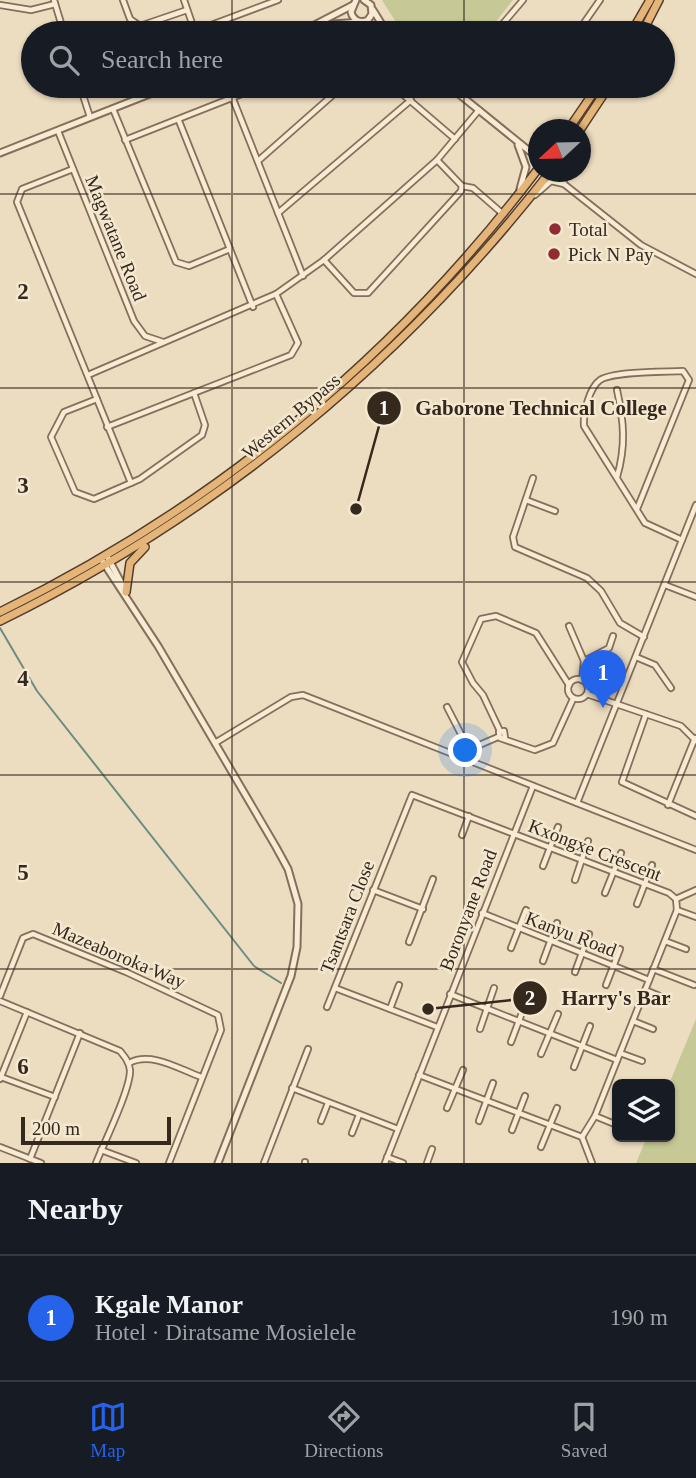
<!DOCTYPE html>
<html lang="en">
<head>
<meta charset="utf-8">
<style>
  body { margin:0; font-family:Georgia,serif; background:#242831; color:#f1f3f6 }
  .controls { position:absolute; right:21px; bottom:21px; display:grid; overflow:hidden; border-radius:10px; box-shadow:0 2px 5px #0004 }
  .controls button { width:63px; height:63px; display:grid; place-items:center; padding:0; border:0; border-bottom:2px solid #363941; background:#171b24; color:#f1f3f6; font:35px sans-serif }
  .compass { position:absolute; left:528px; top:119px; width:63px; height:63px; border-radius:50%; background:#171b24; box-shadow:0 2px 5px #0004; rotate:248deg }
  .scale { position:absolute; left:21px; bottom:18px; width:150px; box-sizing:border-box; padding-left:7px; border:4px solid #35281d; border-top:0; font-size:19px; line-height:24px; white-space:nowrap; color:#35281d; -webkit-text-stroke:5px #f4e8d1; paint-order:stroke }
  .you { position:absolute; left:466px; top:751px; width:24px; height:24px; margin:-18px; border:5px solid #fff; border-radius:50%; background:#1a73e8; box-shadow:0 0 0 10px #1a73e833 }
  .badge { display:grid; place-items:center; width:46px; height:46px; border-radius:50%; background:#2563eb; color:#fff; font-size:23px; font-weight:700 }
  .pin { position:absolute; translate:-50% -58px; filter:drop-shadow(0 2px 4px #0008) }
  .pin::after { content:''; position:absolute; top:37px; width:24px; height:21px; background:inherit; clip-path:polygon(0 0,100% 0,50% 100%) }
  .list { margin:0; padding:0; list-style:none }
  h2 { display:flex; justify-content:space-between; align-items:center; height:91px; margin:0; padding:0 28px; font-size:30px }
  h2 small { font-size:23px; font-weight:400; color:#9ea1a6 }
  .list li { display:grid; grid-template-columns:46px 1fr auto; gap:21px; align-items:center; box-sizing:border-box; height:126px; padding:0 28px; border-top:2px solid #363941 }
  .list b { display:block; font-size:26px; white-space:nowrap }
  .list p { margin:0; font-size:23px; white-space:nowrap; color:#9ea1a6 }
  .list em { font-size:23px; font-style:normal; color:#9ea1a6 }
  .icon { flex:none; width:38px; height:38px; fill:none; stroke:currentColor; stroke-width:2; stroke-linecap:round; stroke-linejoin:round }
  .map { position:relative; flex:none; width:696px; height:1163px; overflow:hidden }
  .search { position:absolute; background:#171b24; box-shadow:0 2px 5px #0004; left:21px; right:21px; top:21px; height:77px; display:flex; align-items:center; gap:18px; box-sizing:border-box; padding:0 24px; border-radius:38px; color:#9ea1a6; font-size:26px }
  .sheet { height:217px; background:#171b24 }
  nav { display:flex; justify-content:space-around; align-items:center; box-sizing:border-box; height:98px; border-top:2px solid #363941; background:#171b24; font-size:19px; color:#9ea1a6 }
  nav a { display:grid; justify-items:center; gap:4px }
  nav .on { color:#2563eb }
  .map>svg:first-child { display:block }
</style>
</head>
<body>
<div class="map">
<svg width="696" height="1163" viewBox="0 0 696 1163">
  <rect width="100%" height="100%" fill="#ecddc1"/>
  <g fill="#c6c996">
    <polygon points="382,0 513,0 487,33 408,33 397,24"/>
    <polygon points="696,1019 696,1163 636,1163 647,1137 670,1137 669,1084"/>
  </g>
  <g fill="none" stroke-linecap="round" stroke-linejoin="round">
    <polyline stroke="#6b8c82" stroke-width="2" points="0,628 37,691 254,966 281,983"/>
    <g stroke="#856e5a" stroke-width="8">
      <g id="minor">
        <polyline points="54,0 64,33"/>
        <polyline points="123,0 130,19 140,26 187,10"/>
        <polyline points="184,0 195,32"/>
        <polyline points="0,5 31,10 55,4"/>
        <polyline points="195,31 278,0"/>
        <polyline points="495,33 523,0"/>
        <polyline points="577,33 600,0"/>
        <polyline points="80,86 90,117"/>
        <polyline points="393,86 455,139"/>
        <polyline points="513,86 526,91 535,86"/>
        <polyline points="233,99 303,276"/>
        <polyline points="113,109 176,262 189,266 230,249"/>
        <polyline points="179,121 253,307"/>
        <polyline points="58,131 134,321 145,336 163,342"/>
        <polyline points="125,140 262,86"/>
        <polyline points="258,161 343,86"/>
        <polyline points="73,169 22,189 17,202 131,483"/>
        <polyline points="560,172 564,183"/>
        <polyline points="462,186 473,188 503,214"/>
        <polyline points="535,195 551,181 564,184 641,245 696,274"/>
        <polyline points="278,213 411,100"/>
        <polyline points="324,260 354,293 368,293 461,191 462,186 437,160"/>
        <polyline points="88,375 276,294 324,260 437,160 479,110"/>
        <path d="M617,390C624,422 626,446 617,477"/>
        <polyline points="97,399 64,412 51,437 75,492 94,499 140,479 202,435 205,425 194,393"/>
        <polyline points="107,427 291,355 298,343 276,294"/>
        <polyline points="533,478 513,537 515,547 587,578 601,591 620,623 644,637"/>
        <polyline points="526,500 555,511"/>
        <path d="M637,509L689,380L683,371C665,372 614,371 600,380C589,388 583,414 584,426L645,523L682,540"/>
        <polyline points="665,585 696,597"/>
        <polyline points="569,626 584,661 582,680"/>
        <polyline points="599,654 605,668 619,675"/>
        <polyline points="636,657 655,665 671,688"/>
        <polyline points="584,661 609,648 613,636"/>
        <circle cx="578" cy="689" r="10"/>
        <polyline points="587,694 681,726 696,741"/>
        <polyline points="447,707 465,742 477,746 498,737"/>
        <polyline points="646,714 622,782 696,816"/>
        <polyline points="500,731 483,695 473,683 462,662 481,619 496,616 536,633 569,685"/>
        <polyline points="505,738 504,731 499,732 500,738 535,750 553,743 573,699"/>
        <polyline points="215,743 291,697 303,695 696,850"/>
        <polyline points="577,803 696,505"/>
        <polyline points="668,805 695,738"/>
        <polyline points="462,835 469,816"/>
        <polyline points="543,866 558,827"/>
        <polyline points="575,880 588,841"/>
        <polyline points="373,890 423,909"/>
        <polyline points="605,893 621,853"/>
        <polyline points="676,899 696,890"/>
        <polyline points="637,904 652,865"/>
        <polyline points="677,910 696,917"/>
        <polyline points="482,913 649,980"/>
        <polyline points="665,941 686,949"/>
        <polyline points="409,942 433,879"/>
        <polyline points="511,948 526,910"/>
        <polyline points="543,961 557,923"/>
        <polyline points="653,969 694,985"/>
        <polyline points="575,972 589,934"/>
        <polyline points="606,985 620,949"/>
        <polyline points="335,988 437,1027"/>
        <polyline points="645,990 667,999"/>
        <polyline points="450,994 617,1060"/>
        <polyline points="0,996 23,938 33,934 126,972 218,1015 221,1030 169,1163"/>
        <path d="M0,1001L120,1051C125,1057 129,1062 130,1070C131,1088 104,1143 96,1163"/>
        <polyline points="327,1007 412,795 669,893 676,899 677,910 595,1116 582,1137 419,1075"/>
        <polyline points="390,1009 399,985"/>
        <polyline points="633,1021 653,1029"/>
        <polyline points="480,1029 494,988"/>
        <polyline points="511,1042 526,1002"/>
        <polyline points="620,1053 642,1061"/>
        <polyline points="541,1054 558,1014"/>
        <path d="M129,1063C151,1051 179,1069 201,1077"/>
        <polyline points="574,1067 590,1026"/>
        <polyline points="1,1077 55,1097"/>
        <polyline points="0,1079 27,1012"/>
        <polyline points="292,1088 398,1129"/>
        <polyline points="447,1108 463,1070"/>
        <polyline points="595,1116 617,1125"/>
        <polyline points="321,1121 328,1103"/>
        <polyline points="479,1121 493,1083"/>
        <polyline points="512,1130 525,1096"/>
        <polyline points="352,1133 359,1115"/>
        <polyline points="582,1137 592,1163"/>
        <polyline points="0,1147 41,1163"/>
        <polyline points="541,1147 557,1108"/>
        <polyline points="101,1150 136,1163"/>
        <polyline points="387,1157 403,1163"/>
        <polyline points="30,1159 80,1033"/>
        <polyline points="264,1163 308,1049"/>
        <polyline points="305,1163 305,1162"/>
        <polyline points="385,1163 533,786"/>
        <polyline points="427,1163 432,1149"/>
      </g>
    </g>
    <g stroke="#856e5a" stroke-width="9">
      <g id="tertiary">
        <path d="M356,0L351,12C353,20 360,24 368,20L372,14L371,5L364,0"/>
        <polyline points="373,10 386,31"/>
        <polyline points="318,25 361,22 386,33"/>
        <polyline points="299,33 353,5"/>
        <polyline points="449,86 538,158"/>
        <polyline points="518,145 526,167 520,189"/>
        <polyline points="0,153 170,86"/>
        <polyline points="107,556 126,592"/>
        <polyline points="103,562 158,646 276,847 288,869 298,904 297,947 291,976 218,1163"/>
      </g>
    </g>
    <g stroke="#523d2e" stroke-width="10">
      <g id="trunk">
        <polyline points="631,33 650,0"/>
        <polyline points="642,33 659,0"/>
        <polyline points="568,130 598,86"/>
        <polyline points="580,130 609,86"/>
        <polyline points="126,592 130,563 145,547"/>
        <path d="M0,612C213,508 395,358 538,169"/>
        <path d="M0,621C217,515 402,362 550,172"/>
      </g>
    </g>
    <use href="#minor" stroke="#f7ebd4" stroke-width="4.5"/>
    <use href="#tertiary" stroke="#f7ebd4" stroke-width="5"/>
    <use href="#trunk" stroke="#e4b478" stroke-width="7"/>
  </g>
  <path fill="none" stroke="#35281d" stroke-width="2" stroke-opacity="0.55" d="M232,0V33M464,0V33M232,86V1163M464,86V1163M0,194H696M0,388H696M0,582H696M0,775H696M0,969H696"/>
  <g fill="#912c32" stroke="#f4e8d1" stroke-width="2.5">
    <circle cx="555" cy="229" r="7"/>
    <circle cx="554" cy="254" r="7"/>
  </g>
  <g text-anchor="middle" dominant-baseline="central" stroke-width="5" stroke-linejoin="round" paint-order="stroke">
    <g font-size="19" fill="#35281d" stroke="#f4e8d1" text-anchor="start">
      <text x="569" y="229">Total</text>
      <text x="568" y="254">Pick N Pay</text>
    </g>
    <g font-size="19" fill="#35281d" stroke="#f4e8d1">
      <text transform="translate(116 238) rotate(68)">Magwatane Road</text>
      <text transform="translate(291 416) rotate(-40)">Western Bypass</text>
      <text transform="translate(595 850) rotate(21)">Kxongxe Crescent</text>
      <text transform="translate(468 910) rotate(-69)">Boronyane Road</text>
      <text transform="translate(347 917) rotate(-69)">Tsantsara Close</text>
      <text transform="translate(571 934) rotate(21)">Kanyu Road</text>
      <text transform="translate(119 955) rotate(23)">Mazeaboroka Way</text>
    </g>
  </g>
  <g font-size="23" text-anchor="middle" font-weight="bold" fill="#35281d" stroke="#f4e8d1" stroke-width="5" stroke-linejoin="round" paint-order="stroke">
    <text x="23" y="299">2</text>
    <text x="23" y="493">3</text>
    <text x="23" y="686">4</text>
    <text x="23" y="880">5</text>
    <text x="23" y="1074">6</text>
  </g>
  <path fill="none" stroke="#35281d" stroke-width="2.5" d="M356 509L384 408M428 1009L530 998"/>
  <g fill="#35281d" stroke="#f4e8d1" stroke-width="2.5">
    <circle cx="356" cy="509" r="7"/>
    <circle cx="428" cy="1009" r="7"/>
    <circle cx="384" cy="408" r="18"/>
    <circle cx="530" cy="998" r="18"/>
  </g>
  <g font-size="21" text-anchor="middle" font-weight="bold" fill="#fff">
    <text x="384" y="415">1</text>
    <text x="530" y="1005">2</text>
  </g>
  <g font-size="21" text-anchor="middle" font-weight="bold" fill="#35281d" stroke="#f4e8d1" stroke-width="5" stroke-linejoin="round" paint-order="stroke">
    <text x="541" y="415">Gaborone Technical College</text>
    <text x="616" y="1005">Harry's Bar</text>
  </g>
</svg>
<div class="controls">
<button><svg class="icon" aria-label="layers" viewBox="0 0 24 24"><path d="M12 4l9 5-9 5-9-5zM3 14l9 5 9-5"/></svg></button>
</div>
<svg class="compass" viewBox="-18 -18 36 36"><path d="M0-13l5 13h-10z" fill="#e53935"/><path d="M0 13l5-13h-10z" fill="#9ea1a6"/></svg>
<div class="scale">200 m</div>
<div class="you"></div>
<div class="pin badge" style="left:603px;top:708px">1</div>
<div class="search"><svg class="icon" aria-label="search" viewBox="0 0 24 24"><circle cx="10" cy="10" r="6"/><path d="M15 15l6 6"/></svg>Search here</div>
</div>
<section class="sheet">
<h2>Nearby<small></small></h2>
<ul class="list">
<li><span class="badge">1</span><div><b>Kgale Manor</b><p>Hotel · Diratsame Mosielele</p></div><em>190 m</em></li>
</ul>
</section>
<nav>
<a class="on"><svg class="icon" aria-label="map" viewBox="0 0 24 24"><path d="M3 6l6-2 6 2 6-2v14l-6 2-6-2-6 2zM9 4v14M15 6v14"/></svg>Map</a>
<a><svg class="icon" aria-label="directions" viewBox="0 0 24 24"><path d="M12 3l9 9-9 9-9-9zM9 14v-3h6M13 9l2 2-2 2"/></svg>Directions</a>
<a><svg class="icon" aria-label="saved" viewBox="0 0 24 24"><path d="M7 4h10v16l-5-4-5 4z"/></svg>Saved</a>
</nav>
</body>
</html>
